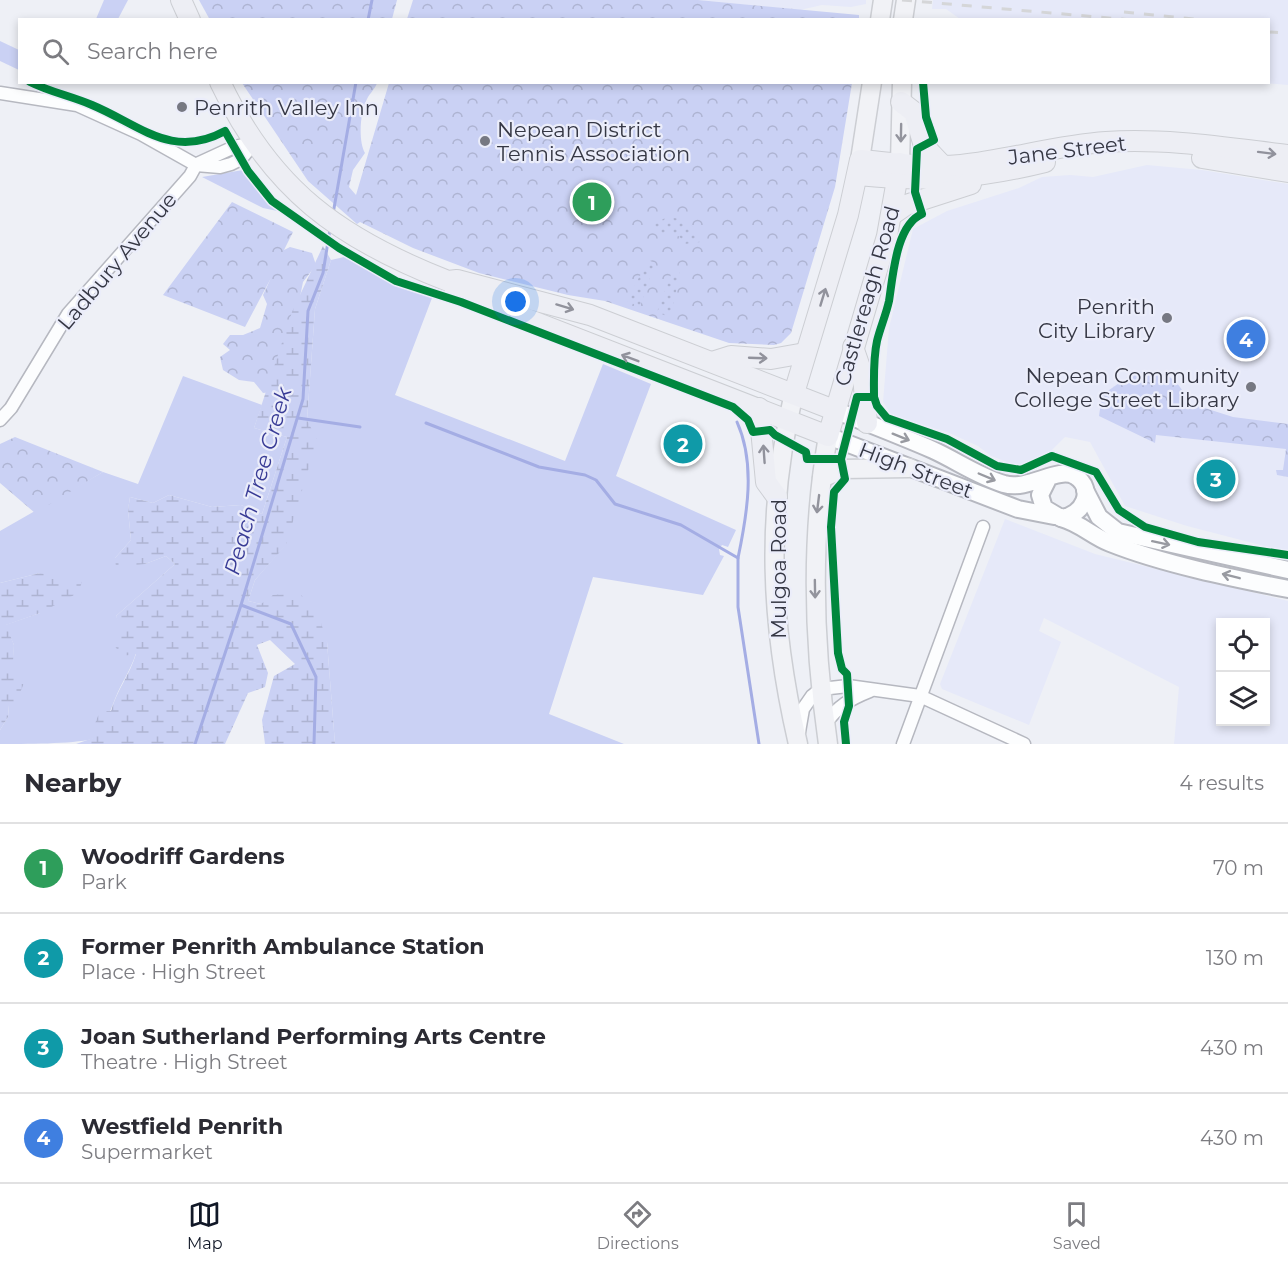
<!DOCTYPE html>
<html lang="en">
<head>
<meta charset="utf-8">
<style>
  body { margin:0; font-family:Montserrat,sans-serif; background:#f2f2f3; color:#2b2b33 }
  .controls { position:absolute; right:18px; bottom:18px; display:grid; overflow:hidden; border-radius:0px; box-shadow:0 3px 9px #0003 }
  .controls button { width:54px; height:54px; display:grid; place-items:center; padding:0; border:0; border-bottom:2px solid #e1e1e2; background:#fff; color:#2b2b33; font:30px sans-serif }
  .you { position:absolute; left:516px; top:302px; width:21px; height:21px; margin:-15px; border:4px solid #fff; border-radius:50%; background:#1a73e8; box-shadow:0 0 0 9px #1a73e833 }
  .badge { display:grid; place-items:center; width:39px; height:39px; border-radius:50%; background:#111827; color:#fff; font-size:20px; font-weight:700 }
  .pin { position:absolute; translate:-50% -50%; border:3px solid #fff; box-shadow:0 2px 6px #0006 }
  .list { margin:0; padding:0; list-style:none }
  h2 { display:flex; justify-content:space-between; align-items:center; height:78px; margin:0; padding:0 24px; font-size:26px }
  h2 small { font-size:20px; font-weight:400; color:#7c7c81 }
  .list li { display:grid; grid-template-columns:39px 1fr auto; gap:18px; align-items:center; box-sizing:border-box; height:90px; padding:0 24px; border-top:2px solid #e1e1e2 }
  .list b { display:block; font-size:22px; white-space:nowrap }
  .list p { margin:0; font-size:20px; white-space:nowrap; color:#7c7c81 }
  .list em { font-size:20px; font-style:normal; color:#7c7c81 }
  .icon { flex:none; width:33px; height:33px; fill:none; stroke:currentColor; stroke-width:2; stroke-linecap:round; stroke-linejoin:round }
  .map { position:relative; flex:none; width:1288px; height:744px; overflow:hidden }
  .search { position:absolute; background:#fff; box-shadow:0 3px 9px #0003; left:18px; right:18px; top:18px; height:66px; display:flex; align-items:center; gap:15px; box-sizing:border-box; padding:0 21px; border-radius:0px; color:#7c7c81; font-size:22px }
  .sheet { height:438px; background:#fff }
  nav { display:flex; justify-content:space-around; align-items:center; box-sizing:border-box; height:84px; border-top:2px solid #e1e1e2; background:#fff; font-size:16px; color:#7c7c81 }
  nav a { display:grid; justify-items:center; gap:3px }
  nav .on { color:#111827 }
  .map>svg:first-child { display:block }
</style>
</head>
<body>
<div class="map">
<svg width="1288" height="744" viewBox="0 0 1288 744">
  <defs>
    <pattern id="forest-crowns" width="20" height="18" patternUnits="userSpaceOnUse" patternTransform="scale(1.5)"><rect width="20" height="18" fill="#cad1f4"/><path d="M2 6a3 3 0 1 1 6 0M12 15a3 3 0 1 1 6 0" fill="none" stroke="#aeb4d2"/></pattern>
    <pattern id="wetland-marsh" width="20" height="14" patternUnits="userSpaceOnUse" patternTransform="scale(1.5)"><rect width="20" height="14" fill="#cad1f4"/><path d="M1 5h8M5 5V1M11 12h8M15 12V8" fill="none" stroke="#aeb4d2"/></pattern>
    <pattern id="garden-dots" width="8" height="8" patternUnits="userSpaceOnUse" patternTransform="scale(1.5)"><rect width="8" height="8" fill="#cad1f4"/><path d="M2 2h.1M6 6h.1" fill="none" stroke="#aeb4d2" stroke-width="1.8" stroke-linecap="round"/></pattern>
  </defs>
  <rect width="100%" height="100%" fill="#eef0f6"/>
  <g fill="#e6e9f9" fill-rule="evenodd">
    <polygon points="699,0 866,0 866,4 851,7 822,5 800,10"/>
    <polygon points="933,0 1288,0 1288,85 1263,83 1268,82 1268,20 960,19 946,9 932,9"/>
    <polygon points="1147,165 1202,170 1288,184 1288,552 1187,526 1125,506 1090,442 1065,437 1031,471 991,456 978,446 947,432 892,416 883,402 889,328 913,229 947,211 1019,188 1042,177 1070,175 1093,177"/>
    <path d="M1005,519L1095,554L1288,601V744H1174L1179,687L1044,618L1039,631L1061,642L1029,725L942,689L940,684ZM1266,622V722H1220V622Z"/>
  </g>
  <g fill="#cad1f4">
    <polygon points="104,0 128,0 118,19 96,19"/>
    <polygon points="0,41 19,50 19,70 0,61"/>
    <polygon points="243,170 260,193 282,212 263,208 202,177"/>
    <polygon points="344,257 432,298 395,395 565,461 603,364 651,384 616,476 736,530 728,547 722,545 719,549 720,555 724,556 703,595 593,577 549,714 624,744 335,744 327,642 261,604 248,601 255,580 286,544 307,420 315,309 331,260"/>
    <path d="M183,376L262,405L254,428L287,437L262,514L241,505L212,507L169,495L153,503L130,497L128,510L131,540L115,558L145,564L166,556L175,564L116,616L136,653C131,670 121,683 115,699C110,711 104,732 92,739C73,744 23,744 0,744V730L8,717L14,645L5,625L40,613V573L0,583V531L103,472L138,484Z"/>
  </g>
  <g fill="url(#forest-crowns)">
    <polygon points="199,0 397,0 392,19 210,20"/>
    <polygon points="413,0 698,0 859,15 859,20 407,19"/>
    <path d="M242,83H377C375,89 370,93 367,99C360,112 358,141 365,153L353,170L349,187L356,195L389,83H852L835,187L791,333L781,343L774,345L729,343L605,301L568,295L479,273L413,248L360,222L357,224L308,181Z"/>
    <polygon points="232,202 293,232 284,250 290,247 312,253 316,265 303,282 281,391 263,393 254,382 239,380 223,370 220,357 230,350 223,344 230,335 243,335 260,328 267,304 263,295 271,278 245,327 163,295"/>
    <path d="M1144,371C1168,370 1180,382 1189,403L1233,417L1288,424V477L1277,475L1276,470H1283L1286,449L1156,435L1155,443L1099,416L1102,395L1132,374Z"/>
    <polygon points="15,437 103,472 35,513 0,483 0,444"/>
  </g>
  <g fill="url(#wetland-marsh)">
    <path d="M323,246L331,260L315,309L307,420L317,440L286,545L255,580L248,601L261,604L273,595L299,593L317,610L327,642L335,744H265L262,720L274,676L295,664L270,640L257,645L268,673L265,687L248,693L225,744H76L93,738L92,731L100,711H111C117,690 130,674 136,654L122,656L114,645L120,627L116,616L175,564L166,556L145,564L116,567L115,558L131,540L128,510L130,497L153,503L169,495L212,507L241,505L262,514L287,437L254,428L292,312Z"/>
    <polygon points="40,573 82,582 78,593 40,613 6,625 14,645 13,665 24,683 17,700 9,705 8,717 0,730 0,583"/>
  </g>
  <g fill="url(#garden-dots)">
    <path d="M665,218C683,216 696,224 700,242L685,244C679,233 671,232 661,237L650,227Z"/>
    <polygon points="648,260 655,263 640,307 627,301"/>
    <polygon points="673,269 680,270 671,318 657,312"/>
  </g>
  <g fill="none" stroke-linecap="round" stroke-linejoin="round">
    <g stroke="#a4ade4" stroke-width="3">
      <polyline points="368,20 372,0"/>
      <polyline points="333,214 356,82"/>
      <polyline points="298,418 360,427"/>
      <path d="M737,422C756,464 747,515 738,558"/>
      <polyline points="426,423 539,467 585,475 596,480 615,504 681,525 738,558 738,607 759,744"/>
      <polyline points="241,605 291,624 316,677 314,744"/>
      <polyline points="195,744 241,605 303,399 308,311 323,273 330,229"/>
    </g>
    <g stroke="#b6b8c0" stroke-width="15">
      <g id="minor">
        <polyline points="0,93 77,105 141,134 196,165 220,167 231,164 241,159 254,143"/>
        <polyline points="197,164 234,147 254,143"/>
        <polyline points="0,420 11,408 68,314 190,176 196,165"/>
        <path d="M825,724C838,706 850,699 870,691"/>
        <polyline points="799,732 803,709 812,696 821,689 848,686 920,696 1024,744"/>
        <polyline points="903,744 983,527"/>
      </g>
    </g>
    <g stroke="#b6b8c0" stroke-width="20">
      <g id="secondary">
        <path d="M834,410C867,423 901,436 933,450C957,461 978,476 1004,484C1029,491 1058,466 1075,476C1096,489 1083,516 1061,518L1044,508L1040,495L1049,477"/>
        <polyline points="828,436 1018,509 1054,516"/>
        <polyline points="1085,490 1099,517 1118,532 1288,570"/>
        <path d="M1061,518C1080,523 1092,536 1110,543C1163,564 1231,578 1288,589"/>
      </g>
    </g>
    <g stroke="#ccced3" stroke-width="21">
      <g id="primary">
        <polyline points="880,20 883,0"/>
        <polyline points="903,20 906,0"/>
        <polyline points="860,160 872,82"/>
        <polyline points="900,163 902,82"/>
        <path d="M794,393C765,514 770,624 798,744"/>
        <polyline points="822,478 842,469 909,468"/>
        <path d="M828,744C813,641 810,539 828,436"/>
      </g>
    </g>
    <g stroke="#ccced3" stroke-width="22">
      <g id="trunk">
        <polyline points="181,0 190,20"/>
        <path d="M220,82C271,190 340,239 448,281L457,280L590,315L834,410"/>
        <polyline points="901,102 914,112 924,146 943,166"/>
        <polyline points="1202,158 1288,172"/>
        <path d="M858,175C929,182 976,179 1045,162"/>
        <polyline points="893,214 906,205 971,184"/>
        <polyline points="455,291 828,436 887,236 900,163"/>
        <polyline points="853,347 863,376 867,423"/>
        <polyline points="712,362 731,356 771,359 805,353"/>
        <path d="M794,393L848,215L860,160C894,163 928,168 961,165C1010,160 1057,145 1106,142C1167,138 1228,148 1288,155"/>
        <polyline points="759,408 766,482 777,497"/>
      </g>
    </g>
    <use href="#minor" stroke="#fcfdfe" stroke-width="12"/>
    <use href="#secondary" stroke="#fcfdfe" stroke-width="16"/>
    <use href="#primary" stroke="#f1f2f6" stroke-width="18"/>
    <use href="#trunk" stroke="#edeef4" stroke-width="20"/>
    <g stroke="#d5d6d8" stroke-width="3" stroke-dasharray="10 10" stroke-linecap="butt">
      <polyline points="902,0 1132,20"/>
      <polyline points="1124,12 1204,20"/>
      <polyline points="1268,32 1288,33"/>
    </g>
    <g stroke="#ebedfa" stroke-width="11">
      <g id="cycleway">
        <path d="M30,82C50,92 71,96 92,105C140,125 172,160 225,131L248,171L272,201L339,248L396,281L461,302L733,407L748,420L753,432L770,430L775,435L806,452L807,459H841"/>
        <path d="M874,397C874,378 873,359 877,341C880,328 886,315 889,301C893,276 896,225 922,214L915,192L917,149L934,140L926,117L923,82"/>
        <polyline points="846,744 844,722 849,706 847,674 842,669 838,653 831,527 834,492 845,479 841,459 857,397 874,397 877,406 887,418 947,439 997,466 1021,470 1052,456 1096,472 1119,510 1145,527 1198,542 1288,555"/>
      </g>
    </g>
    <use href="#cycleway" stroke="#00873e" stroke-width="8"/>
  </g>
  <defs><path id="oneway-shaft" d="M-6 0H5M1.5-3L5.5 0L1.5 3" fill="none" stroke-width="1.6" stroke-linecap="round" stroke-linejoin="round" transform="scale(1.5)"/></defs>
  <g stroke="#93949d">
    <use href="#oneway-shaft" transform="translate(901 133) rotate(91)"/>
    <use href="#oneway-shaft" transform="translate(818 504) rotate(97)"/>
    <use href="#oneway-shaft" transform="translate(815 589) rotate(89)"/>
  </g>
  <g stroke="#91929c">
    <use href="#oneway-shaft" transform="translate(1267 153) rotate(7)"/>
    <use href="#oneway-shaft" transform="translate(823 297) rotate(-73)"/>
    <use href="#oneway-shaft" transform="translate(565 307) rotate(17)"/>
    <use href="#oneway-shaft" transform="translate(630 358) rotate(-159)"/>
    <use href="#oneway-shaft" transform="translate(758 358) rotate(2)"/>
    <use href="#oneway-shaft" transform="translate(764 454) rotate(-94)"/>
  </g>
  <g stroke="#989aa1">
    <use href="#oneway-shaft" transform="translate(901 437) rotate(22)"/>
    <use href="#oneway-shaft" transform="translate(987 477) rotate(23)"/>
    <use href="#oneway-shaft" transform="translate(1161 543) rotate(12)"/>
    <use href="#oneway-shaft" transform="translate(1231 576) rotate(-166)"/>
  </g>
  <g fill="#767882" stroke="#ebedfa" stroke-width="2">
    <circle cx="182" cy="107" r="6"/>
    <circle cx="485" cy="141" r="6"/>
    <circle cx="1167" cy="318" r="6"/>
    <circle cx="1251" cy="387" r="6"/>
  </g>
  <g text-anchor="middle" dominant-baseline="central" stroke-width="4.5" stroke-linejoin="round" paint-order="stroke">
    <g font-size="21" fill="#353744" stroke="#ebedfa" text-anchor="start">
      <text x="194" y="107">Penrith Valley Inn</text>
      <text x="497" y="129">Nepean District<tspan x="497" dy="24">Tennis Association</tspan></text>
      <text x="1155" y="306" text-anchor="end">Penrith<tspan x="1155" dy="24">City Library</tspan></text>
      <text x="1239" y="375" text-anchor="end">Nepean Community<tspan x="1239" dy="24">College Street Library</tspan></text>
    </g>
    <g font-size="21" fill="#353744" stroke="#ebedfa">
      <text transform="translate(1067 150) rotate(-7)">Jane Street</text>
      <text transform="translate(117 261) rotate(-50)">Ladbury Avenue</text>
      <text transform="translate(867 296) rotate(-74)">Castlereagh Road</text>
      <text transform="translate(916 470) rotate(21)">High Street</text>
      <text transform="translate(778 569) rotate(-90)">Mulgoa Road</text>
    </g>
    <g font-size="22" font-style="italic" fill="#393c96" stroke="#ebedfa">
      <text transform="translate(258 481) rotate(-74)">Peach Tree Creek</text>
    </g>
  </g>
</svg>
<div class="controls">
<button><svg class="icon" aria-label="locate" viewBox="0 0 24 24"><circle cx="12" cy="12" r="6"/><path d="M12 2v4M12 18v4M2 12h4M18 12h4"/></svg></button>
<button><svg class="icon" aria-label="layers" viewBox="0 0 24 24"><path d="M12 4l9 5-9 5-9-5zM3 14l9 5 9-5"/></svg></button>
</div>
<div class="you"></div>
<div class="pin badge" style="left:592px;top:202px;background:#2e9e5b">1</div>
<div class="pin badge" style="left:683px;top:444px;background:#0f9aa8">2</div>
<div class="pin badge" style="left:1216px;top:479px;background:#0f9aa8">3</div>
<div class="pin badge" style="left:1246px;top:339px;background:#3f7fe0">4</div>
<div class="search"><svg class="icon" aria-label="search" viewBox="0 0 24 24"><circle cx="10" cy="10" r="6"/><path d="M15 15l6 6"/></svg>Search here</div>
</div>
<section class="sheet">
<h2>Nearby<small>4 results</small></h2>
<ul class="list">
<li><span class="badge" style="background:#2e9e5b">1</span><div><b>Woodriff Gardens</b><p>Park</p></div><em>70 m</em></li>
<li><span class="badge" style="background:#0f9aa8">2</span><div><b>Former Penrith Ambulance Station</b><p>Place · High Street</p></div><em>130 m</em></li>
<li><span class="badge" style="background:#0f9aa8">3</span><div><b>Joan Sutherland Performing Arts Centre</b><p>Theatre · High Street</p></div><em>430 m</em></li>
<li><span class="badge" style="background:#3f7fe0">4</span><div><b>Westfield Penrith</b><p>Supermarket</p></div><em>430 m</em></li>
</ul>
</section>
<nav>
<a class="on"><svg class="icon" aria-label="map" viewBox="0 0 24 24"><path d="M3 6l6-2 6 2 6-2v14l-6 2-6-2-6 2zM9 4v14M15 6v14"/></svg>Map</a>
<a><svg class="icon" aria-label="directions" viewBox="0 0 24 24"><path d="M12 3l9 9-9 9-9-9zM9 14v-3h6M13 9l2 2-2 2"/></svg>Directions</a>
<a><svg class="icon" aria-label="saved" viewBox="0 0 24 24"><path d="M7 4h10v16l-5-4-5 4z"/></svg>Saved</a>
</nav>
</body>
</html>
